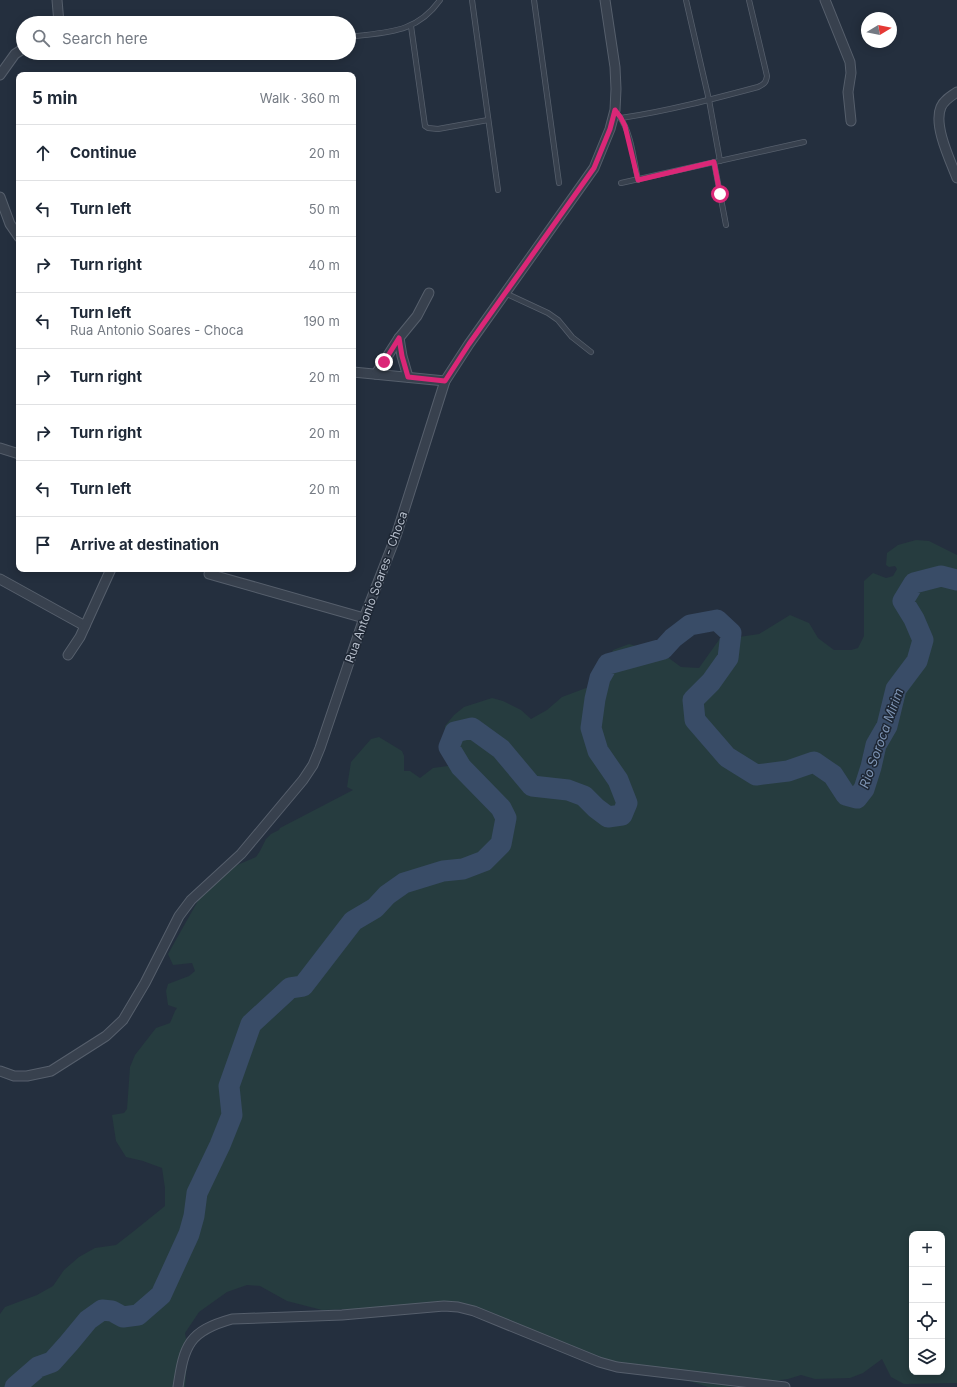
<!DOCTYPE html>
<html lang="en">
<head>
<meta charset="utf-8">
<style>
  body { margin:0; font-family:Inter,sans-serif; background:#f6f6f7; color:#1f2937 }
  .controls { position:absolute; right:12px; bottom:12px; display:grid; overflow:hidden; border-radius:8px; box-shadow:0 2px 10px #0003 }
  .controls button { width:36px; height:36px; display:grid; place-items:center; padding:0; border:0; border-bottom:1px solid #e0e1e3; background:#fff; color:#1f2937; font:20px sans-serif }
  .compass { position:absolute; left:861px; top:12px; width:36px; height:36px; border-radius:50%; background:#fff; box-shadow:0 2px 10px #0003; rotate:80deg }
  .stop { position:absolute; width:12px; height:12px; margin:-9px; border:3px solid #db2777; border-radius:50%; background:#fff }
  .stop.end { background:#db2777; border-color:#fff; box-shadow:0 1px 4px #0008 }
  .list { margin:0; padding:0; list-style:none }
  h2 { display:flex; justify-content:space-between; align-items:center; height:52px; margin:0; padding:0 16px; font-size:17px }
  h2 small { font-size:13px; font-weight:400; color:#747a83 }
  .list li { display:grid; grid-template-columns:26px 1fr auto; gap:12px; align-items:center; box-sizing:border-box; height:56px; padding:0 16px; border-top:1px solid #e0e1e3 }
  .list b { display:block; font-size:15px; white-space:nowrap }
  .list p { margin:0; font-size:13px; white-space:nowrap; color:#747a83 }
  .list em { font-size:13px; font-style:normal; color:#747a83 }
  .icon { flex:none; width:22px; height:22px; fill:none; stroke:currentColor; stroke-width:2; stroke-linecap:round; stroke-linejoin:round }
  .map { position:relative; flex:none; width:957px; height:1387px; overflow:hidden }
  .search { position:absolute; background:#fff; box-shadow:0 2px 10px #0003; left:16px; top:16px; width:340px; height:44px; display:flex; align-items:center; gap:10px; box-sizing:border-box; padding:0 14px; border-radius:22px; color:#747a83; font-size:15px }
  .panel { position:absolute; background:#fff; box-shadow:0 2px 10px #0003; left:16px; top:72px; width:340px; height:500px; border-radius:8px }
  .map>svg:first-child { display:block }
</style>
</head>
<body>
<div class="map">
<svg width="957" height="1387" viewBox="0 0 957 1387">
  <rect width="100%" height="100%" fill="#242f3e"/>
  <path fill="#263c3f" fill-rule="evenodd" d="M916,540L929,541L957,555V1383L904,1384L891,1377L882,1359L863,1373L850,1378L815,1379L801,1375L788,1379L727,1387H708L680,1378L570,1352L471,1307L393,1312L358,1309L322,1310L287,1301L260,1286L247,1285L227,1292L199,1312L185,1333L188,1350L185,1387H0V1314L5,1307L37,1295L53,1286L64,1270L79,1257L95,1248L116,1245L134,1231L165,1206V1188L162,1168L143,1161L126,1157L116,1141L112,1115L124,1113L127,1109L130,1067L135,1055L156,1028L170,1023L175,1011L177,1008L168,1005L166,991L168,984L189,976L195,971L192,963L173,965L168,954L199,899L221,872L256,857L260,851L266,839L271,834L279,830L280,828L353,790L347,787L351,762L371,739L379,737L402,751L404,756V771H410L420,778L433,768L455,765L456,762L444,745L445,726L454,715L464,707L492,698L503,701L521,710L531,719L547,710L562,697L594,685L606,669L613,650L629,644L647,649L666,656L681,667L699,668L721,637H739L759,634L790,615L809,623L818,638L834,650H851L858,648L864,636V581L873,573L886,578L893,576L897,569L895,566L889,567L886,565L887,553L898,545ZM912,1234H942V1372H912Z"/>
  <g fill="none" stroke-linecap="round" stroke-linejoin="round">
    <polyline stroke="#394c67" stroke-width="21" points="15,1387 38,1367 52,1362 69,1343 88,1320 102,1310 112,1311 123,1317 138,1315 161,1295 189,1234 194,1216 197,1193 220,1145 232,1115 229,1086 251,1024 290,988 303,986 353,921 375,908 387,895 404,883 443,871 463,869 484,861 501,844 506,818 501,808 461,767 449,747 455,732 472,728 501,749 532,786 568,790 584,796 596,808 608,817 622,815 627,803 618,780 598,751 591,728 595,699 600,678 608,664 663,649 673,638 690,625 717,620 731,633 728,658 711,682 693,700 695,720 727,757 756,775 788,771 814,762 833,775 846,795 857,798 864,789 871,767 876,745 887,726 896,689 917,661 923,640 914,619 903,601 914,583 941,576 957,580"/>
    <g stroke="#565f6c" stroke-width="6">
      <g id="lane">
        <polyline points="472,0 498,190"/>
        <polyline points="534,0 559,183"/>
        <polyline points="686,0 709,100 720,161"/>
        <polyline points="411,26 425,126 428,128 438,129 488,120"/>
        <path d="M349,37C386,32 416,34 440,0"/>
        <path d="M619,116C631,131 634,161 638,180"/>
        <path d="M621,118C668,111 713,99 758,87C764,84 766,83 767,76L749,0"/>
        <polyline points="714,162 726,225"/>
        <polyline points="621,183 804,142"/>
        <polyline points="505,293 548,313 558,320 572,337 591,352"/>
      </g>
    </g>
    <g stroke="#565f6c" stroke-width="11">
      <g id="street">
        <polyline points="57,0 59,23"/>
        <polyline points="825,0 850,62 851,73 848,92 851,121"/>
        <polyline points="0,75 15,54 23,49"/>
        <path d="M957,92C951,96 944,100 941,107C933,125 950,160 957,178"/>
        <polyline points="0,197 10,224 19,237"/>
        <polyline points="399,338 402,356 408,377"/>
        <polyline points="353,372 445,381"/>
        <polyline points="376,374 399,338 417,316 429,293"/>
        <polyline points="0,448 19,454"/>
        <polyline points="209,574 364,618"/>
        <polyline points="0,579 85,626"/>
        <polyline points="68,655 80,637 111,569"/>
        <polyline points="0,1071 14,1076 27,1076 51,1071 106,1036 123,1020 145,983 179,916 191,900 241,854 303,780 313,765 320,748 364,618 396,536 445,381 469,344 594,168 610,129 615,110 616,89 615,67 605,0"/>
        <path d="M178,1387C184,1345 189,1331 232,1319L342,1315L444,1306L458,1307L474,1311L599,1362L617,1367L785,1387"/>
      </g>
    </g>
    <use href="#lane" stroke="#38414e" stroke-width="4.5"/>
    <use href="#street" stroke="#38414e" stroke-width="9"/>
  </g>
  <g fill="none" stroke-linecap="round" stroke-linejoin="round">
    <polyline stroke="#db2777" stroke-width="5" points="384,362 399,338 402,356 408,377 445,381 469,344 594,168 610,129 615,110 621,118 625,126 638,180 714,162 720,194"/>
  </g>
  <g text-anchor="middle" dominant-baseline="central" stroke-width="3" stroke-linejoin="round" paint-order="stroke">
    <g font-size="12" fill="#b4bcc9" stroke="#1d2633">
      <text transform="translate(376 587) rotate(-70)">Rua Antonio Soares - Choca</text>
    </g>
    <g font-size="13" font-style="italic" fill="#7c92b1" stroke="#1d2633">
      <text transform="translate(881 738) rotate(-70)">Rio Soroca Mirim</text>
    </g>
  </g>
</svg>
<div class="controls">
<button>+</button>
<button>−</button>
<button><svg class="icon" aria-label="locate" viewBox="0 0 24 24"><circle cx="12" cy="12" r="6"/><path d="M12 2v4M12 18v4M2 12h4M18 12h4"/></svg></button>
<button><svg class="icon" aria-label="layers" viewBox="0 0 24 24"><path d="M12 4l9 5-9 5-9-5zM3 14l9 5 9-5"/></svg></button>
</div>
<svg class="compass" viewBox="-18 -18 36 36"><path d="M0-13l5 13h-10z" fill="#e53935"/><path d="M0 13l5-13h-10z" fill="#747a83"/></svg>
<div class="stop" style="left:720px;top:194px"></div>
<div class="stop end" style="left:384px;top:362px"></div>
<div class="search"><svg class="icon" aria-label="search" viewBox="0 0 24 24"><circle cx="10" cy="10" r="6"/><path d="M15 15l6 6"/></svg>Search here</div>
<section class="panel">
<h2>5 min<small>Walk · 360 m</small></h2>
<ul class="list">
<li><svg class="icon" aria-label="ahead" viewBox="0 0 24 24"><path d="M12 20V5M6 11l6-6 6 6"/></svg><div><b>Continue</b></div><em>20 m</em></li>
<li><svg class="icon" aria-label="left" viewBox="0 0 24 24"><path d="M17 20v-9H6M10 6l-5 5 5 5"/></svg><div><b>Turn left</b></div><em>50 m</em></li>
<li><svg class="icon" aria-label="right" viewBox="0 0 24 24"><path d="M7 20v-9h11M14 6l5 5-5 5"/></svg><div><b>Turn right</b></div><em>40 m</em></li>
<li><svg class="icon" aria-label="left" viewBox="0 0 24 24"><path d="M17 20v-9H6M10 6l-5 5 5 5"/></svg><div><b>Turn left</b><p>Rua Antonio Soares - Choca</p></div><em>190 m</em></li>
<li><svg class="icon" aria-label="right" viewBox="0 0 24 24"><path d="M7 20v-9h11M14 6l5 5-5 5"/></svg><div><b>Turn right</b></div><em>20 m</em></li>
<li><svg class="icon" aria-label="right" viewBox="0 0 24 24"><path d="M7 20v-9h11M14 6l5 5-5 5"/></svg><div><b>Turn right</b></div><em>20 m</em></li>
<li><svg class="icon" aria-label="left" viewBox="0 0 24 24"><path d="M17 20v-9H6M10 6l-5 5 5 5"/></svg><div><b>Turn left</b></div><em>20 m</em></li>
<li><svg class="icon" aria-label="arrive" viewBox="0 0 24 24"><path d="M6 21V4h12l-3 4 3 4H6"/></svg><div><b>Arrive at destination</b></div></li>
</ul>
</section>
</div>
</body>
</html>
